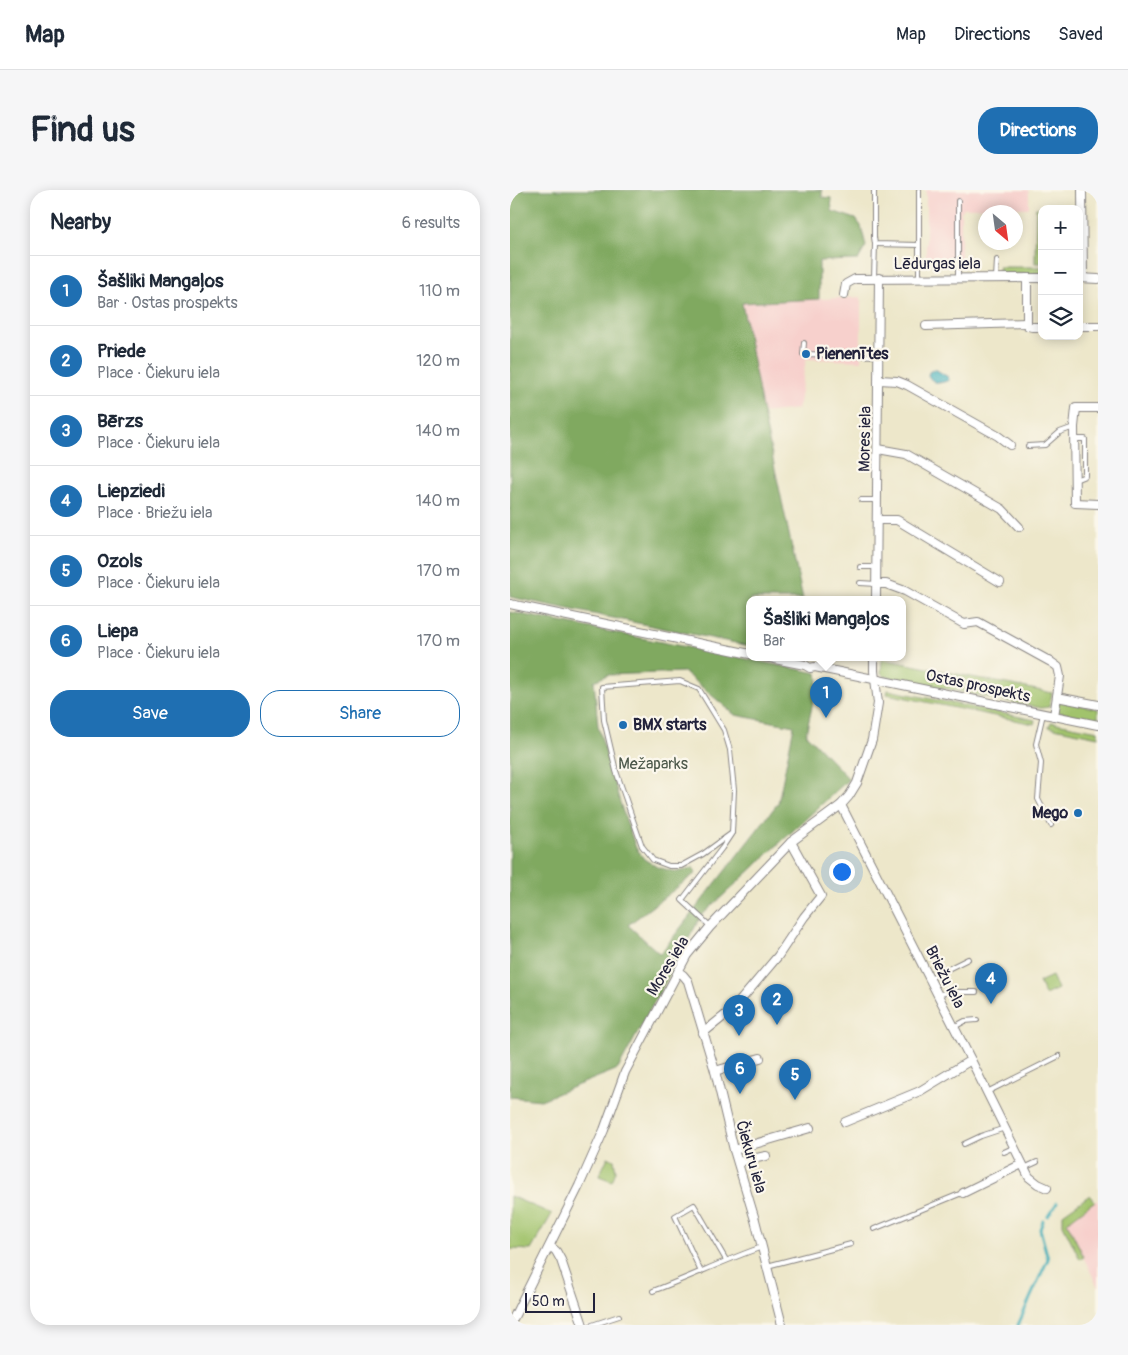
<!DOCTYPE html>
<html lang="en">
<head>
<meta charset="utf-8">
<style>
  body { margin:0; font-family:Pangolin,sans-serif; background:#f6f6f7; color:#1f2937 }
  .controls { position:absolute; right:15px; top:15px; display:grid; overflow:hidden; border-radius:10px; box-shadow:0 2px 12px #0003 }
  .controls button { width:45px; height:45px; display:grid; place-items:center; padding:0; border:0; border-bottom:1px solid #e0e1e3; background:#fff; color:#1f2937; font:25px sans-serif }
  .compass { position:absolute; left:468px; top:15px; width:45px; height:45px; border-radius:50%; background:#fff; box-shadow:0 2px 12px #0003; rotate:151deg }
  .scale { position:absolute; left:15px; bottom:12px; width:70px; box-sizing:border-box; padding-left:5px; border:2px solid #22223b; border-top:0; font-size:14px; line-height:18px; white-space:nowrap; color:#22223b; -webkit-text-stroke:4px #fbf7ec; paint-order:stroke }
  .you { position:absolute; left:331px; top:681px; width:18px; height:18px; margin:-12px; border:4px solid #fff; border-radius:50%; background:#1a73e8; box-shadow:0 0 0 8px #1a73e833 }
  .badge { display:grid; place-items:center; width:32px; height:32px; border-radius:50%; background:#1f6fb2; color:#fff; font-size:16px; font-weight:700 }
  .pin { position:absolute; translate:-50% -41px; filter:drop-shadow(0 1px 2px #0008) }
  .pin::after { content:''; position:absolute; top:26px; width:18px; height:15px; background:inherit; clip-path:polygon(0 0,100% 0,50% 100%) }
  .popup { position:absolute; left:236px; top:406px; width:160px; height:65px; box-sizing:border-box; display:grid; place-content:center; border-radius:10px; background:#fff; filter:drop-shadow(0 1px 4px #0005); font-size:16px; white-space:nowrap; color:#747a83 }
  .popup b { font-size:19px; color:#1f2937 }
  .popup::after { content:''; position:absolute; left:50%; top:100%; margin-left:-10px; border:10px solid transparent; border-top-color:#fff }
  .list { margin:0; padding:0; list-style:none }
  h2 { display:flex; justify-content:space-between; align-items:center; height:65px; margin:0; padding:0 20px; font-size:21px }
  h2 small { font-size:16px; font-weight:400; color:#747a83 }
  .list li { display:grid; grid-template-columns:32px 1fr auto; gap:15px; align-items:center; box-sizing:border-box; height:70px; padding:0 20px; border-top:1px solid #e0e1e3 }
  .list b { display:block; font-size:19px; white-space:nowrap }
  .list p { margin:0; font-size:16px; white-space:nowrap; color:#747a83 }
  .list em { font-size:16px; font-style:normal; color:#747a83 }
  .actions { display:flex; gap:10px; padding:15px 20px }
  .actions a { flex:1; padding:11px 0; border:1px solid #1f6fb2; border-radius:20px; text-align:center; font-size:18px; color:#1f6fb2 }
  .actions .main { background:#1f6fb2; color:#fff }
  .icon { flex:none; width:28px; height:28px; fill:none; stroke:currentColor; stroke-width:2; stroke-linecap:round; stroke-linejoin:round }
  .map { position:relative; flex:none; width:588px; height:1135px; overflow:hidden; border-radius:20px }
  header { display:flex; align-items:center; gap:30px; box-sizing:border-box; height:70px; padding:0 25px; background:#fff; border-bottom:1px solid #e0e1e3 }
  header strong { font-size:24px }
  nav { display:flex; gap:28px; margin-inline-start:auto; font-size:18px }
  .intro { display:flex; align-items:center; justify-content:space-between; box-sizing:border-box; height:120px; padding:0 30px }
  h1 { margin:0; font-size:35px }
  .button { padding:12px 22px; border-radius:20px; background:#1f6fb2; color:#fff; font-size:18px; font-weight:700 }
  main { display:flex; gap:30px; padding:0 30px }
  aside { flex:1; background:#fff; border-radius:20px; box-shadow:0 2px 12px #0003 }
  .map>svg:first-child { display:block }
</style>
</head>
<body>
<header>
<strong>Map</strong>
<nav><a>Map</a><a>Directions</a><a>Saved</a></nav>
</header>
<div class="intro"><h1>Find us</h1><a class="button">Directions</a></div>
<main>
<aside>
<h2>Nearby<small>6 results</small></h2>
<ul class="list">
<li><span class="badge">1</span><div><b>Šašliki Mangaļos</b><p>Bar · Ostas prospekts</p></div><em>110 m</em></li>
<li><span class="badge">2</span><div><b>Priede</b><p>Place · Čiekuru iela</p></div><em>120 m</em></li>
<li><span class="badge">3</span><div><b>Bērzs</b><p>Place · Čiekuru iela</p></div><em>140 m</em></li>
<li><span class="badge">4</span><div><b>Liepziedi</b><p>Place · Briežu iela</p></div><em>140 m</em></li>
<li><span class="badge">5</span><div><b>Ozols</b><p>Place · Čiekuru iela</p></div><em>170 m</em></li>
<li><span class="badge">6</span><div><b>Liepa</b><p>Place · Čiekuru iela</p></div><em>170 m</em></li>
</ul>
<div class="actions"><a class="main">Save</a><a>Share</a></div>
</aside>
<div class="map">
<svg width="588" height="1135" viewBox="0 0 588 1135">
  <rect width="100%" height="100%" fill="#fbf7ec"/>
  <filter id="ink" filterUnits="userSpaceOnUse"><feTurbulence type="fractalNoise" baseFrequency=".02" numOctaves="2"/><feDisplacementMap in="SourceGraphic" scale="10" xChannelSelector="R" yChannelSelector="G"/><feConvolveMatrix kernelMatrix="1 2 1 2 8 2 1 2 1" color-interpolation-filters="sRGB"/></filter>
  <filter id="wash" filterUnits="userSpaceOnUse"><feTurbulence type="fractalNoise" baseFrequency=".0096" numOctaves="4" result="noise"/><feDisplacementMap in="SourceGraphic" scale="20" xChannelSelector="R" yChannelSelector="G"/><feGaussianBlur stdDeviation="1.12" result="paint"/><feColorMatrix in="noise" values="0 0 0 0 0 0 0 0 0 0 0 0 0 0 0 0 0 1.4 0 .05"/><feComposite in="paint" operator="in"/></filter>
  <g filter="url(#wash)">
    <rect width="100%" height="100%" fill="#ede7ca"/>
    <g fill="#f7d0cc">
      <polygon points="416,0 519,0 519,18 454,18 451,22 451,71 416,70"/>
      <polygon points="351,107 351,171 296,169 288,219 253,223 232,113"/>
      <polygon points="588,1009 588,1097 556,1032"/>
    </g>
    <g fill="#a1c36c" stroke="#627254">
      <polygon points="526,18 569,18 532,19 532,73 525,73"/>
      <rect x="489" y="77" width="43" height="7"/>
      <polygon points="372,469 542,503 539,517 531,518 374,486 371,483"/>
      <polygon points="378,500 525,530 524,534 377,504"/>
      <polygon points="552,511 588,519 588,530 548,522 548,514"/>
      <polygon points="541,532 588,541 588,547 539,537"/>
      <polygon points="542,786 548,799 535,805 529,792"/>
      <polygon points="98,967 104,970 106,981 102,991 89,986"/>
      <polygon points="580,1005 585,1011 557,1032 574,1067 570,1069 553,1035 553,1024"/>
      <polygon points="0,1006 42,1024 21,1060 0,1059"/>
    </g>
    <g fill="#80a960" stroke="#51664e" fill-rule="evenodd">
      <polygon points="0,0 312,0 312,7 321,8 322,21 346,29 351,36 356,56 348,70 309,71 309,109 232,113 253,223 293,409 240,409 240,456 0,407"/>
      <path d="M0,422L307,483L308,489L296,544L339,589L191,726L108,879L31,910L0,907ZM174,482L225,525L284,536L268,613L150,764L118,735L186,683L183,678L167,682L147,677L134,669L126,658L112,619L88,536L84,491L98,485Z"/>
    </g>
    <path fill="#3dadb8" stroke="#30687a" d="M425,179L438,187L439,190C431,194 422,194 418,185L419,182Z"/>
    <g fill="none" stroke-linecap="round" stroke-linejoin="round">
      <g stroke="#3dadb8" stroke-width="3">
        <polyline points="538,1026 547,1013"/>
        <polyline points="508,1135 538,1069 530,1039 533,1031"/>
      </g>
    </g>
  </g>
  <g filter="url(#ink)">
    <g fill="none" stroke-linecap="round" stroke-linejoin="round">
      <g stroke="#888482" stroke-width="6">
        <g id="service">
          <polyline points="364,0 364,47 365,54 409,55"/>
          <polyline points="409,0 409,88"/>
          <polyline points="364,88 365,54"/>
          <polyline points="448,88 448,11"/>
          <polyline points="486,88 487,70"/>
          <polyline points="294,153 293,164 369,166"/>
          <polyline points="564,249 575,249 575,286 565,290"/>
          <polyline points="518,256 535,255 550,242 564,237"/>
          <polyline points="351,310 368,310"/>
          <polyline points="350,377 366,377"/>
          <polyline points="350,393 367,394"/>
          <polyline points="533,524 526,554 531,573 528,609 541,635"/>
          <polyline points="200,736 172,710 212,658 222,643 224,600 220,560 214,540 189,499 170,491 92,497 94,530 106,581 132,656 143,670 159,676 171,676 193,664 222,643"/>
          <polyline points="420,788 458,769"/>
          <polyline points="428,805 438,802 466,802"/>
          <polyline points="444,837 455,831 467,830"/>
          <polyline points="477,902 549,866"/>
          <polyline points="454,954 471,946 495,938"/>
          <polyline points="494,962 505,957"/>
          <polyline points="514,978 527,972"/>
          <polyline points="364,1039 452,1003"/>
          <polyline points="257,1076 341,1054"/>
          <polyline points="191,1082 165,1026 184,1015 216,1070"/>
          <path d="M143,1101C180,1087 215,1070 252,1057"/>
          <polyline points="82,1135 109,1126"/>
        </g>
      </g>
      <g stroke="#888482" stroke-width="10">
        <g id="minor">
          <polyline points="572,0 573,88"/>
          <polyline points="517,88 517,133 518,136 522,137 532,137"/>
          <polyline points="569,88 588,89"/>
          <polyline points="334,105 336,94 345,89 532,88"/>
          <polyline points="416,136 517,133"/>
          <polyline points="569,136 588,136"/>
          <polyline points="369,190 387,191 397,195 488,246 500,255"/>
          <polyline points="588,218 566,218 564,237 565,313 588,314"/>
          <polyline points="368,259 396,264 492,319 509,337"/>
          <polyline points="368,330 387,330 490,392"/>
          <polyline points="367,394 376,394 395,401 454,434 468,432 541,472 548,477 550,486 544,526"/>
          <polyline points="366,409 369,88"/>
          <polyline points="0,414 240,464"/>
          <polyline points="255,467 295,475 300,478 305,477 588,535"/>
          <polyline points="547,507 588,515"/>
          <polyline points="331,615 461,870 519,987 528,994 537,998"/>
          <polyline points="168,782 173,785 178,791 205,881 224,960 245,1030 272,1135"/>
          <polyline points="193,843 224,818 268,766 294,727 311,706 281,652"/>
          <polyline points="205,881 250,868"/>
          <polyline points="335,932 410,901 461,870"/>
          <polyline points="224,960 300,938"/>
          <polyline points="228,972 256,966"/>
          <polyline points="453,1003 512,974"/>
          <polyline points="40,1056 46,1061 51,1070 73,1135"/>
          <polyline points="0,1135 69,996 94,940 115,882 177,765 200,737 281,652 331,615 339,606 347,593 362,550 368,513 364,481 364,467"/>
        </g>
      </g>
      <use href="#service" stroke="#fff" stroke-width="4"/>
      <use href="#minor" stroke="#fff" stroke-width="8"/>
    </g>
  </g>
  <g fill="#1f6fb2" stroke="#fbf7ec" stroke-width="2">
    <circle cx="296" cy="164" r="5"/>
    <circle cx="113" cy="535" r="5"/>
    <circle cx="568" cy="623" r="5"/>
  </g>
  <g text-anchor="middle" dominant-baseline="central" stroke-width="4.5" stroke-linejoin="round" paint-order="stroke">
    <g font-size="16" fill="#22223b" stroke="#fbf7ec">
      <text x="427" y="74">Lēdurgas iela</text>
      <text transform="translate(355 249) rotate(-89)">Mores iela</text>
      <text transform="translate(468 496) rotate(12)">Ostas prospekts</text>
      <text transform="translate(158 776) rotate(-59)">Mores iela</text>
      <text transform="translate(435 787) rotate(63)">Briežu iela</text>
      <text transform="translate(241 967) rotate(74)">Čiekuru iela</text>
    </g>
    <g font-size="16" font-weight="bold" fill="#22223b" stroke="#fbf7ec" text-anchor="start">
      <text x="306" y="164">Pienenītes</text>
      <text x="123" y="535">BMX starts</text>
      <text x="558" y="623" text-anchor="end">Mego</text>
    </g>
    <g font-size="16" fill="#4e5a4c" stroke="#fbf7ec">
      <text x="143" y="574">Mežaparks</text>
    </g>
  </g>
</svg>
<div class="controls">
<button>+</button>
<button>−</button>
<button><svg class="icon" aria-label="layers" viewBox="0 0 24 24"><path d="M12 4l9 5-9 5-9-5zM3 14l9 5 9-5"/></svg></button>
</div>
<svg class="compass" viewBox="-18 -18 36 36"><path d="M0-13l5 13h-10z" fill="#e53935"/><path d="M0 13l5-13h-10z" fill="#747a83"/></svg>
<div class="scale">50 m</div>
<div class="you"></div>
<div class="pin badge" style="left:316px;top:528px">1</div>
<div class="popup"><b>Šašliki Mangaļos</b>Bar</div>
<div class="pin badge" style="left:267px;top:835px">2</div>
<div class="pin badge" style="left:229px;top:846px">3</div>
<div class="pin badge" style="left:481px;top:814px">4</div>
<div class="pin badge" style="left:285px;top:910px">5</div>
<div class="pin badge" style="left:230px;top:904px">6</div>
</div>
</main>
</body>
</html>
